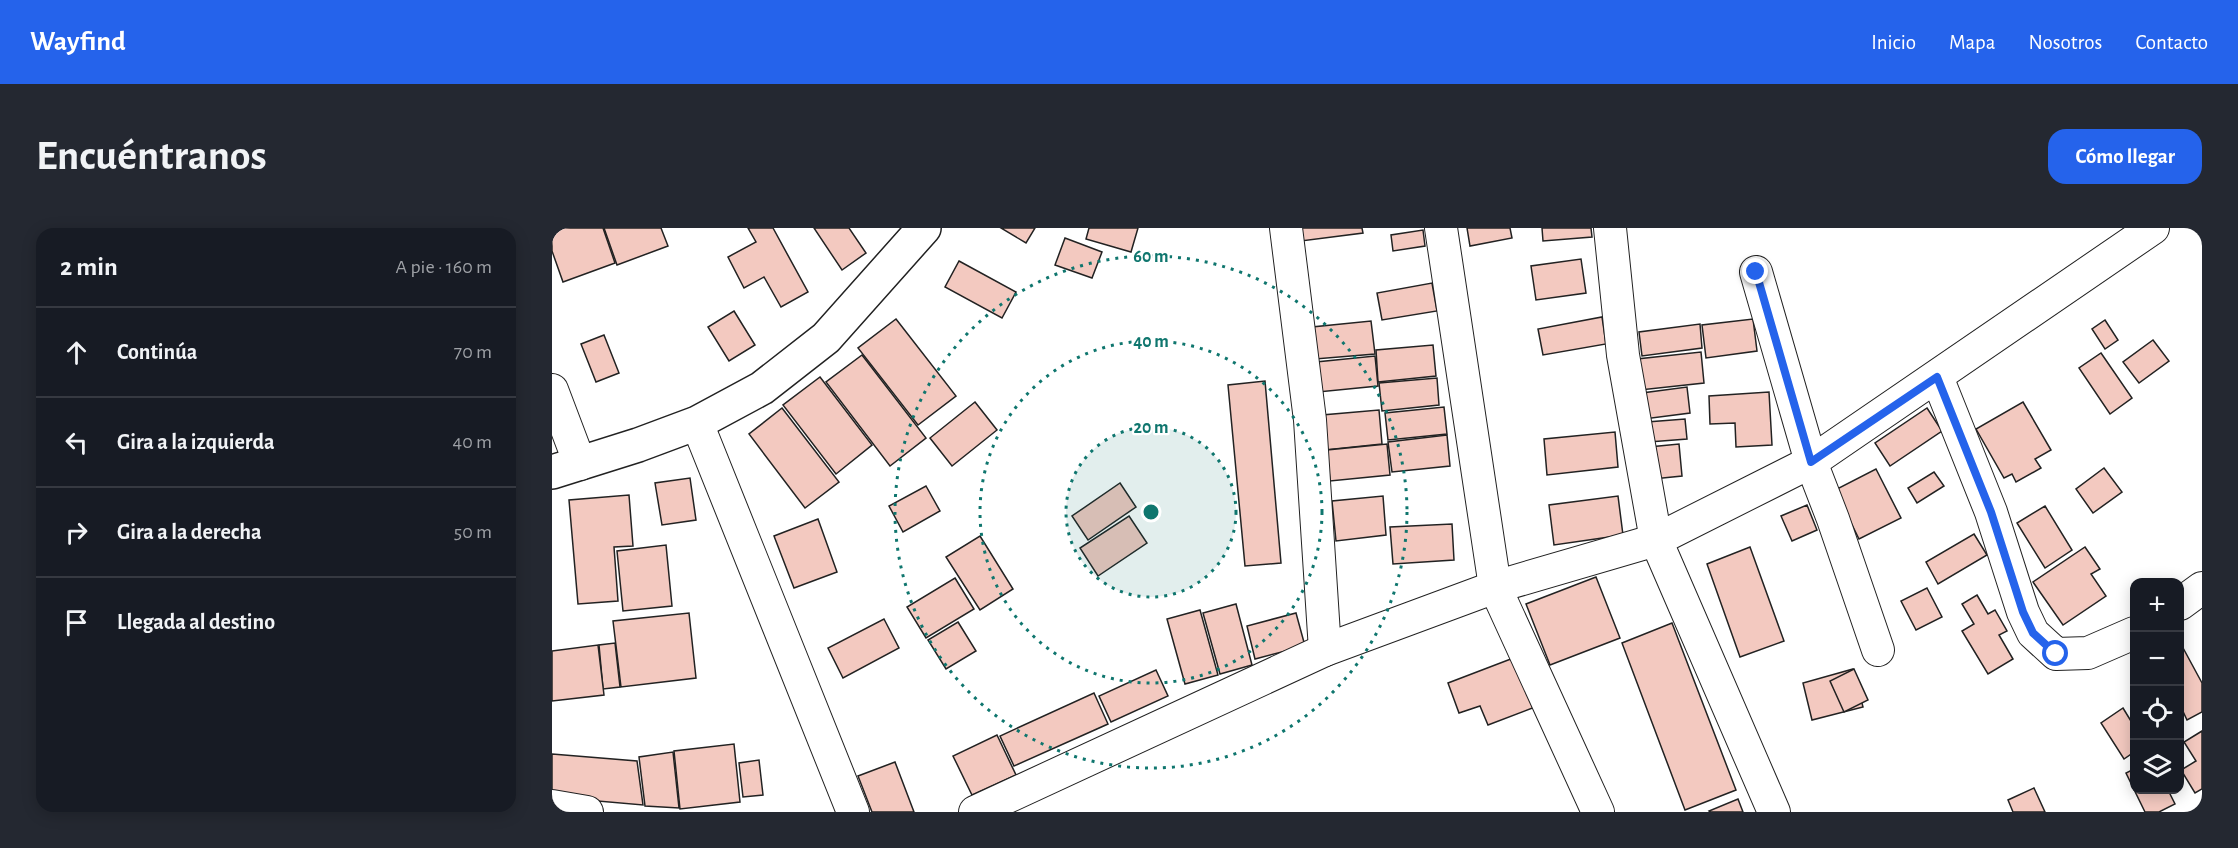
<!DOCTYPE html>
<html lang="es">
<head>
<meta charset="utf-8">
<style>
  body { margin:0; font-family:"Alegreya Sans",sans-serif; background:#242831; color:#f1f3f6 }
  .controls { position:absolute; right:18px; bottom:18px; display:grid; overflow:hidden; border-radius:12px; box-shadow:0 3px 15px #0003 }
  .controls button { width:54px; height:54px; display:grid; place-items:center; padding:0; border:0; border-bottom:2px solid #363941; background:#171b24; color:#f1f3f6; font:30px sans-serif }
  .stop { position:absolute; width:18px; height:18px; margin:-14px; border:4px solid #2563eb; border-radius:50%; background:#fff }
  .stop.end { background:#2563eb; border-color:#fff; box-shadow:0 2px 6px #0008 }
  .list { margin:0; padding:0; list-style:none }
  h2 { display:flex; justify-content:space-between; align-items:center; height:78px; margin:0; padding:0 24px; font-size:26px }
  h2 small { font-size:20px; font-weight:400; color:#9ea1a6 }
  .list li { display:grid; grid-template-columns:39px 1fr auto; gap:18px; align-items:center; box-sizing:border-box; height:90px; padding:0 24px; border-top:2px solid #363941 }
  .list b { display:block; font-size:22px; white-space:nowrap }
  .list em { font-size:20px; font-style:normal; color:#9ea1a6 }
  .icon { flex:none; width:33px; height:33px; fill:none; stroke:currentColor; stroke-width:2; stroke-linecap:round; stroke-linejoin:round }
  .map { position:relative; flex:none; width:1650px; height:584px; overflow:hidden; border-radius:18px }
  header { display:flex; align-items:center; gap:36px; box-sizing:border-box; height:84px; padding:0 30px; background:#2563eb; color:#fff }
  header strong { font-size:28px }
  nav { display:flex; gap:33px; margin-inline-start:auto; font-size:21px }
  .intro { display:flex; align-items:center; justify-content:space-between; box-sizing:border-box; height:144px; padding:0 36px }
  h1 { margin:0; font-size:42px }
  .button { padding:15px 27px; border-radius:18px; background:#2563eb; color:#fff; font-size:21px; font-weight:700 }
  main { display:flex; gap:36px; padding:0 36px }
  aside { flex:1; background:#171b24; border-radius:18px; box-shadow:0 3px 15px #0003 }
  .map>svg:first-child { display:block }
</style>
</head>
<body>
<header>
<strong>Wayfind</strong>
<nav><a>Inicio</a><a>Mapa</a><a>Nosotros</a><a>Contacto</a></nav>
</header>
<div class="intro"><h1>Encuéntranos</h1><a class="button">Cómo llegar</a></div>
<main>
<aside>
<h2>2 min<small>A pie · 160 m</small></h2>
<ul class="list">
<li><svg class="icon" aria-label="ahead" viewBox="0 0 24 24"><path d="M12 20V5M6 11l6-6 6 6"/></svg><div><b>Continúa</b></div><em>70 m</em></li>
<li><svg class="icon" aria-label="left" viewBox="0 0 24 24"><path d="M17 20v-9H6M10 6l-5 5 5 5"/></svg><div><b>Gira a la izquierda</b></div><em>40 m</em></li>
<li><svg class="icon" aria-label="right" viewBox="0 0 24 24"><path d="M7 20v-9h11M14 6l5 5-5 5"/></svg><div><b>Gira a la derecha</b></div><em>50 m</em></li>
<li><svg class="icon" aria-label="arrive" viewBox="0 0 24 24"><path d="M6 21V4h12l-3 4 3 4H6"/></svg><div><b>Llegada al destino</b></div></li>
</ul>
</aside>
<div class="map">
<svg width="1650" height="584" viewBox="0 0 1650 584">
  <rect width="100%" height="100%" fill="#fff"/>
  <g fill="#f3c9c0" stroke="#222" stroke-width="1.5">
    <polygon points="0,0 51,0 63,35 11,54 0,23"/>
    <polygon points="52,0 109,0 116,18 65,37"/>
    <polygon points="196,0 221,0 256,64 229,79 212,49 192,60 176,29 204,14"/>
    <polygon points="262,0 297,0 314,25 290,42"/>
    <polygon points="449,0 483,0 474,15"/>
    <polygon points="537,0 586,0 579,24 534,11"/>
    <polygon points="747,0 810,0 811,5 749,13"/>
    <polygon points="915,0 958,0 960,10 918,18"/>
    <polygon points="990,0 1039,0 1040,9 991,13"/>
    <polygon points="871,2 873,18 841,23 839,7"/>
    <polygon points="513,10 550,24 540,50 503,37"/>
    <polygon points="1029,31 1034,65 984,72 979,38"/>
    <polygon points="407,33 464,64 450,90 393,59"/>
    <polygon points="880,55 885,83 830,92 825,65"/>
    <polygon points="182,83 203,117 177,133 156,99"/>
    <polygon points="1050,89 1054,116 991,127 986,101"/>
    <polygon points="344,91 404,168 366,197 306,120"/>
    <polygon points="1201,91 1205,123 1154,130 1150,97"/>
    <polygon points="1553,92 1566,112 1553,121 1540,101"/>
    <polygon points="819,93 823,126 763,131 760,99"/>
    <polygon points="1148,96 1150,120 1090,128 1087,104"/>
    <polygon points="52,107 67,145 44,154 29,116"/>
    <polygon points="1601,112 1617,133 1587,155 1571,134"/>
    <polygon points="881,117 884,148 826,154 824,122"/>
    <polygon points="1149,124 1152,155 1088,162 1085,131"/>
    <polygon points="1549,125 1580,170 1558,186 1527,140"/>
    <polygon points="310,127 374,210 338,238 274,154"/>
    <polygon points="823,128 826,158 766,164 764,134"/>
    <polygon points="268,149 320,217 284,246 231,177"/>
    <polygon points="885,150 887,177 830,183 827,155"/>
    <polygon points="713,153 729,335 693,338 676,157"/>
    <polygon points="1135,159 1138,185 1092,191 1090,165"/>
    <polygon points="1217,164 1220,217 1184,219 1183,195 1158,196 1157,168"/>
    <polygon points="423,174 445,202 400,238 378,210"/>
    <polygon points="1471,174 1499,222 1483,231 1489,240 1464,254 1460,246 1452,250 1424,201"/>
    <polygon points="892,179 895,206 836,212 833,185"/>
    <polygon points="230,180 287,254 253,280 197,206"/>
    <polygon points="1375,180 1390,203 1338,238 1323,215"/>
    <polygon points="827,182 830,216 773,222 770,187"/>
    <polygon points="1133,191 1135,211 1097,214 1095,194"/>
    <polygon points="1063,204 1066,239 995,247 992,211"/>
    <polygon points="895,207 898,238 840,244 836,214"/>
    <polygon points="835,216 838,247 778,253 775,222"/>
    <polygon points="1127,216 1130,248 1101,251 1097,219"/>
    <polygon points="1552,240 1570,264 1541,285 1524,261"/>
    <polygon points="1324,241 1349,290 1307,311 1283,262"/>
    <polygon points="1382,244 1392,258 1365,275 1356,260"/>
    <polygon points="138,250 144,292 110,297 103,255"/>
    <polygon points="568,255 584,279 536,312 520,288"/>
    <polygon points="374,258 388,283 351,304 337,278"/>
    <polygon points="77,267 81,318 62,319 66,373 26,376 17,272"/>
    <polygon points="831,268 834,307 784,313 780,273"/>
    <polygon points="1066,268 1071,307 1002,317 997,277"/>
    <polygon points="1255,277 1265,302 1240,313 1229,288"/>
    <polygon points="1493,278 1520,322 1493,340 1465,295"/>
    <polygon points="577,288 595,315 546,348 528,320"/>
    <polygon points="266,291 285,344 242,360 222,308"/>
    <polygon points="900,296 902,332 841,336 838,299"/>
    <polygon points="1422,306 1435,327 1386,356 1374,334"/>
    <polygon points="428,308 461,361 428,382 394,329"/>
    <polygon points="114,317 120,378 71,383 65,323"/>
    <polygon points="1198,319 1232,413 1188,429 1155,336"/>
    <polygon points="1533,319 1548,341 1539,346 1554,368 1511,397 1481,354"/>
    <polygon points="1044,349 1068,410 998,437 974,376"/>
    <polygon points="403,350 422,381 374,410 355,379"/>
    <polygon points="1375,360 1390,389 1364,402 1349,373"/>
    <polygon points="1425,367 1436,386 1443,382 1455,403 1447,407 1461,431 1436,446 1410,403 1422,396 1410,376"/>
    <polygon points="684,376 700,437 668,446 651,385"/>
    <polygon points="648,382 666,447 633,456 615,391"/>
    <polygon points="137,385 144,450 69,459 61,393"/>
    <polygon points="744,385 753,418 703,431 695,398"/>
    <polygon points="332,391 347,420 291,450 276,420"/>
    <polygon points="406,394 424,423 394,441 376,412"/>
    <polygon points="1120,395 1184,562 1133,582 1070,415"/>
    <polygon points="63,415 68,459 51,461 47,417"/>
    <polygon points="46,417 52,467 0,473 0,423"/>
    <polygon points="1630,418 1650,455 1650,484 1635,492 1628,477 1628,420"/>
    <polygon points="964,429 983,479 936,497 928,478 907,485 896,455"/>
    <polygon points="1301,441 1311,479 1260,492 1251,455"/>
    <polygon points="1302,441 1316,472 1292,484 1278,453"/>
    <polygon points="604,442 616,468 559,494 547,468"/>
    <polygon points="542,465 556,496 462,538 448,508"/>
    <polygon points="1571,480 1582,498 1582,524 1572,531 1549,495"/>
    <polygon points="1650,503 1650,561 1643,565 1629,542 1644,533 1632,514"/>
    <polygon points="445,507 464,547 420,567 401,528"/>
    <polygon points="182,516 188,574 128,581 122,523"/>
    <polygon points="121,524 127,580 93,578 87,529"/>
    <polygon points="0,526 85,533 91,577 0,569"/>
    <polygon points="207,532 211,567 191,569 187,535"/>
    <polygon points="343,534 362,584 320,584 306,548"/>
    <polygon points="1582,541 1582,562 1616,562 1623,576 1607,584 1593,584 1574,545"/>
    <polygon points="1482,560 1493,584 1461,584 1456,572"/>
    <polygon points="1186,571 1191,584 1158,584 1157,583"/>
  </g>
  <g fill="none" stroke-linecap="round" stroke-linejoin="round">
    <g stroke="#222" stroke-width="34">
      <g id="minor">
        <polyline points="734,0 758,192 773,422"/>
        <polyline points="889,0 943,359 1046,584"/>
        <polyline points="1058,0 1071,127 1104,312 1222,584"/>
        <polyline points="1204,44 1259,234 1281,291 1326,422"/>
        <polyline points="1385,149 1439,284 1471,384 1481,405 1504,426 1536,425 1582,405"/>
        <polyline points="0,162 28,236"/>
        <polyline points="145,195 301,584"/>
        <polyline points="1628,376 1650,360"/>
        <polyline points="0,578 35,584"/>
        <polyline points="423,584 773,422 943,359 1104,312 1259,234 1601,0"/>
      </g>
    </g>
    <g stroke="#222" stroke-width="36">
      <polyline id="major" points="0,244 86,217 145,195 210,160 274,110 372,0"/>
    </g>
    <use href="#minor" stroke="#fff" stroke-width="32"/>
    <use href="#major" stroke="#fff" stroke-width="33"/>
  </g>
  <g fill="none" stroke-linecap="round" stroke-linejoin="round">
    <polyline stroke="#2563eb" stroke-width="8" points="1204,44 1259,234 1385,149 1439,284 1471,384 1481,405 1504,426"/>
  </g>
  <circle cx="599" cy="284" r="85" fill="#0f766e" fill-opacity=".12"/>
  <g fill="none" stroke="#0f766e" stroke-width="3" stroke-dasharray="3 6">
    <circle cx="599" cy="284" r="85"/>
    <circle cx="599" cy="284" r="171"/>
    <circle cx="599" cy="284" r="256"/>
  </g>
  <circle cx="599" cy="284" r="9" fill="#0f766e" stroke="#fff" stroke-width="3"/>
  <g font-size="18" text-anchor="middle" font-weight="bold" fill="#0f766e" stroke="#fff" stroke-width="4.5" stroke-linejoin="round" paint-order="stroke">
    <text x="599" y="34">60 m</text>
    <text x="599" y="119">40 m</text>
    <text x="599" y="205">20 m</text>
  </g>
</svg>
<div class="controls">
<button>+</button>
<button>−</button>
<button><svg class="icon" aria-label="locate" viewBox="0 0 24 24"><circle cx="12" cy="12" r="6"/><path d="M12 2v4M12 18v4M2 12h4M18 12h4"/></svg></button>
<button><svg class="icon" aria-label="layers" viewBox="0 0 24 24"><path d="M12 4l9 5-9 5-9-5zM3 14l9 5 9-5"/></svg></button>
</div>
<div class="stop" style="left:1504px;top:426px"></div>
<div class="stop end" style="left:1204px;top:44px"></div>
</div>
</main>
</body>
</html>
